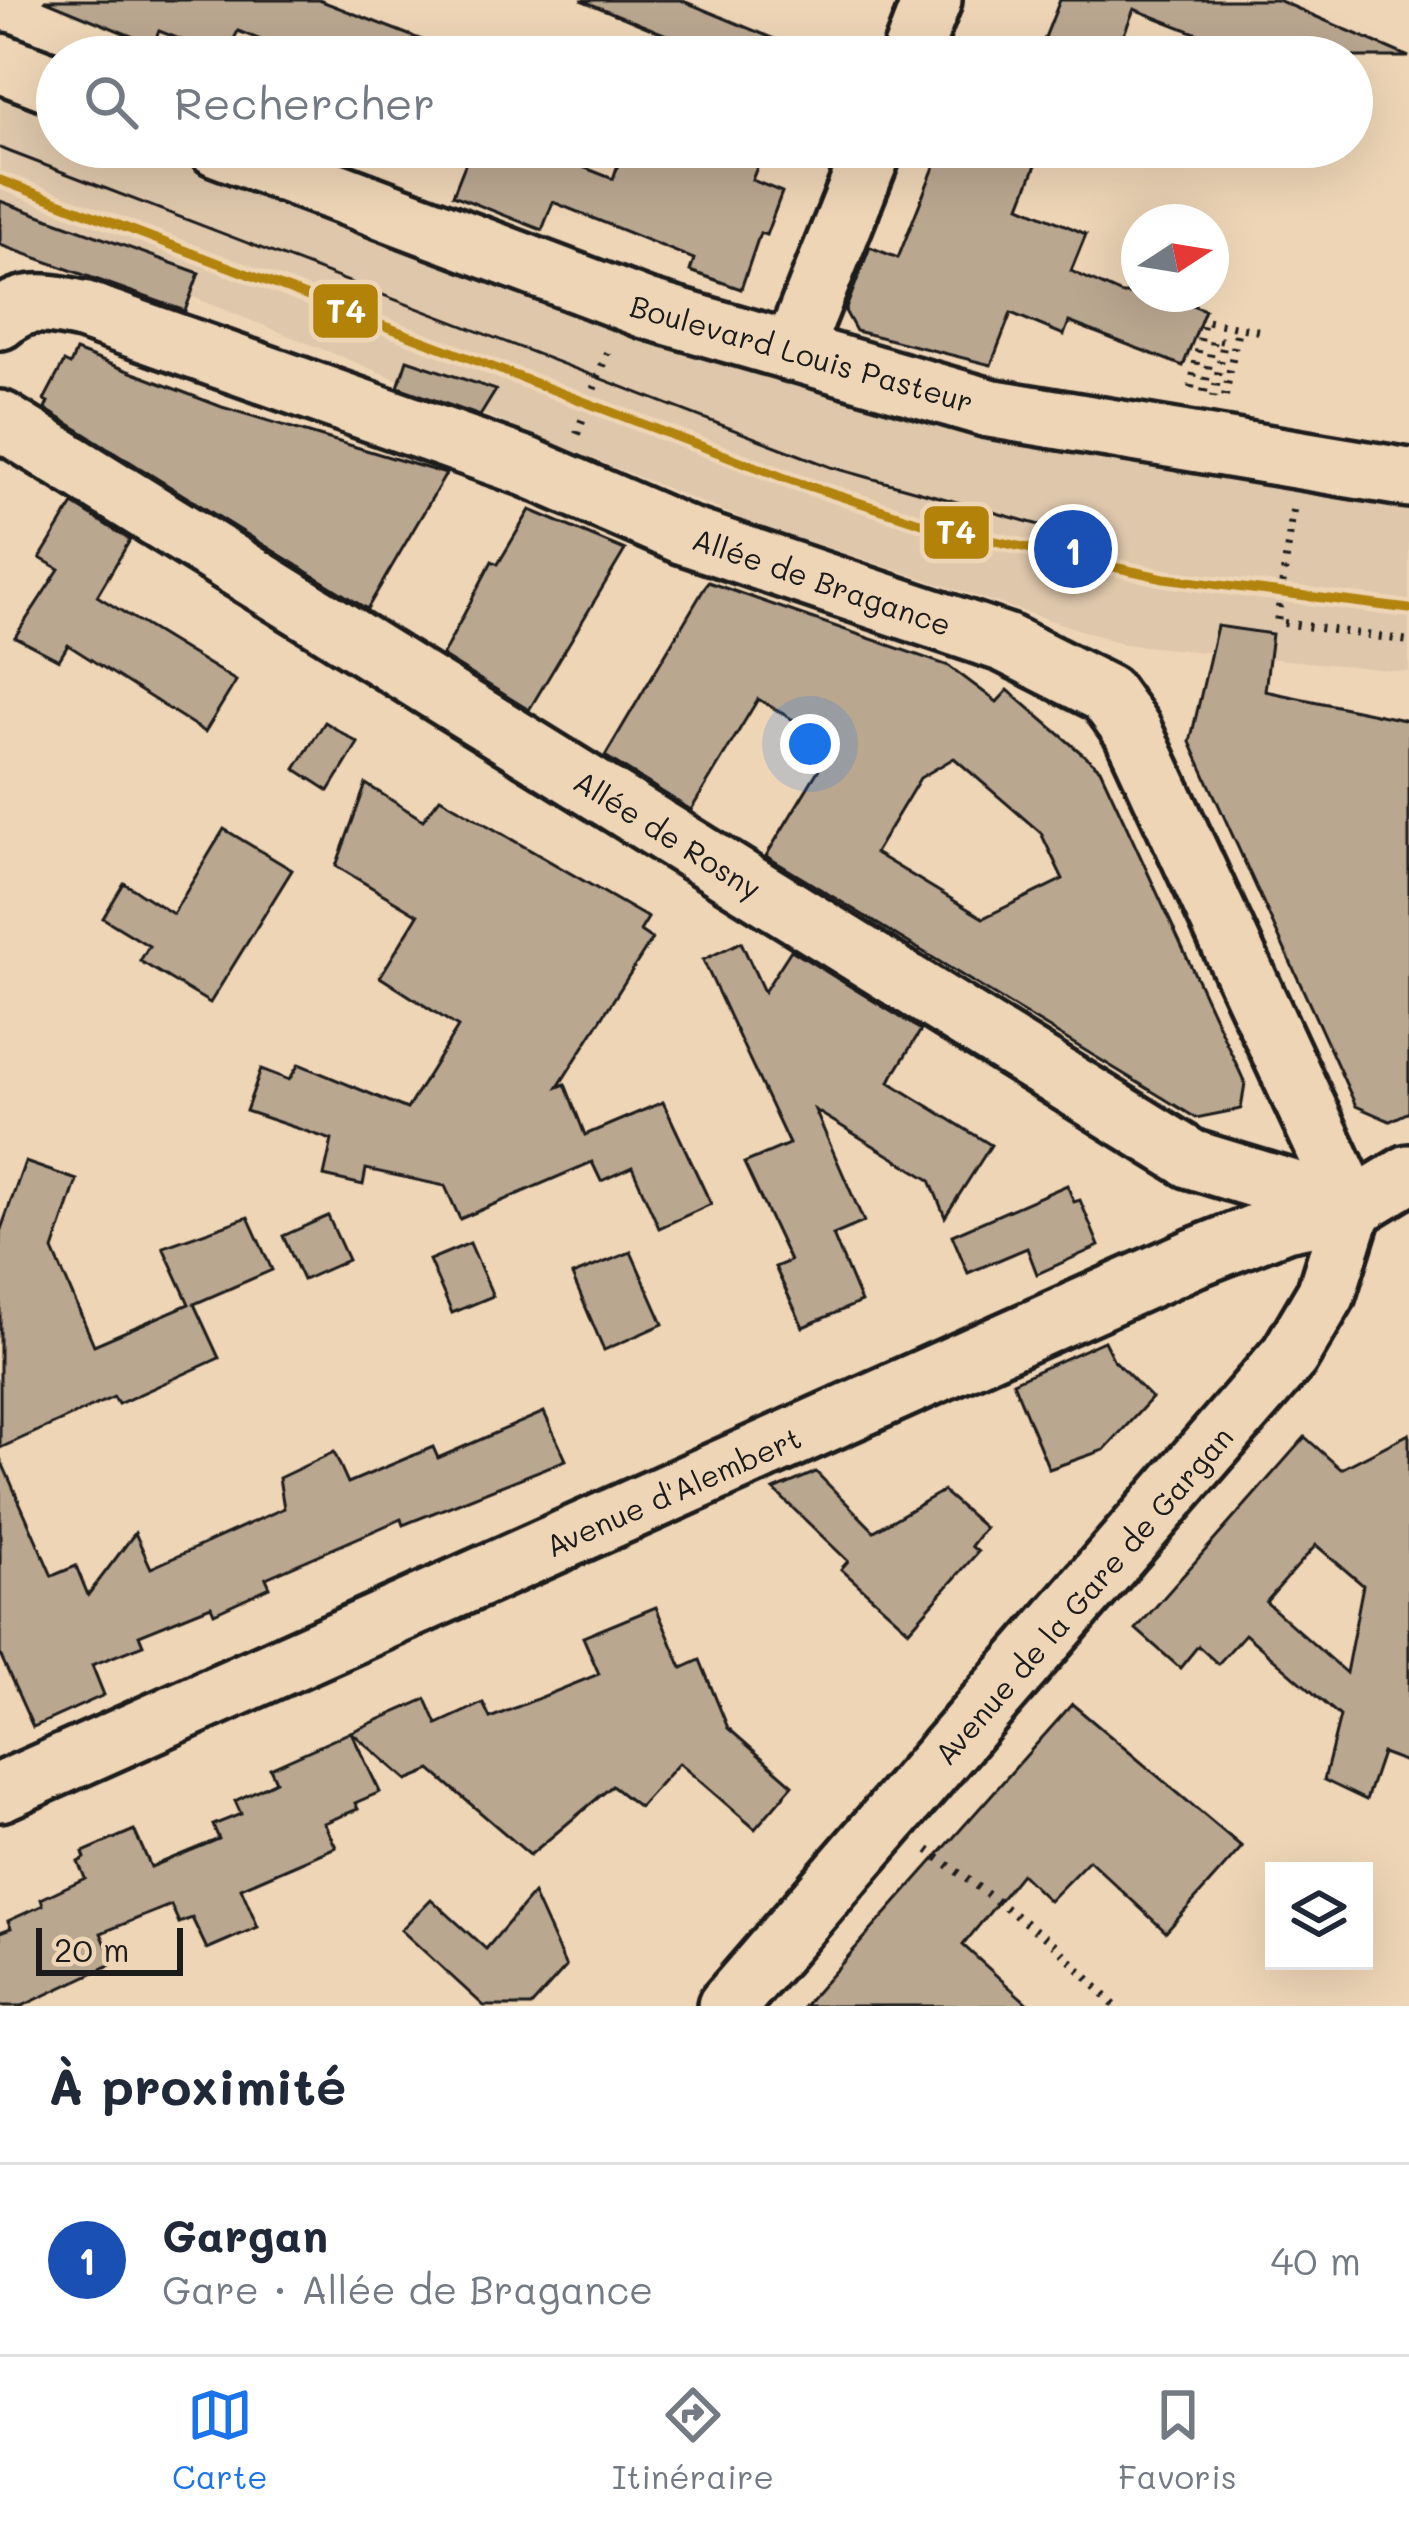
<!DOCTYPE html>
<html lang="fr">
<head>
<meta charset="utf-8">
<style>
  body { margin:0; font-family:Mali,sans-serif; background:#f6f6f7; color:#1f2937 }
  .controls { position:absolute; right:36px; bottom:36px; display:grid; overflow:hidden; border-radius:0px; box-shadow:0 12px 48px #0002 }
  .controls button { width:108px; height:108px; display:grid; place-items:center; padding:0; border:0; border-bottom:3px solid #e0e1e3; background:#fff; color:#1f2937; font:60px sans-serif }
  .compass { position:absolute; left:1121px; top:204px; width:108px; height:108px; border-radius:50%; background:#fff; box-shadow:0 12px 48px #0002; rotate:78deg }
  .scale { position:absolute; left:36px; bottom:30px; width:147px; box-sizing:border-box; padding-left:12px; border:6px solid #1c1c1c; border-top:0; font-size:33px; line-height:42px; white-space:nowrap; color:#1c1c1c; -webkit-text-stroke:9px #eed5b6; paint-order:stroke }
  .you { position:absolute; left:810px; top:744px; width:42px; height:42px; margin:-30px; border:9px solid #fff; border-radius:50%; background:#1a73e8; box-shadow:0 0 0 18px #1a73e833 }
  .badge { display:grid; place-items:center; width:78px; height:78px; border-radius:50%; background:#1a73e8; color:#fff; font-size:39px; font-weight:700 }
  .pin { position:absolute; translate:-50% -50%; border:6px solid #fff; box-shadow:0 3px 12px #0006 }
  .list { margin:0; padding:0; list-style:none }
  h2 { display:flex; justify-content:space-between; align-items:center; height:156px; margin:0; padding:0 48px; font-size:51px }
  h2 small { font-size:39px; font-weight:400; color:#747a83 }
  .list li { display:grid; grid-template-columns:78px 1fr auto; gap:36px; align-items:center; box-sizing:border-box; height:192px; padding:0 48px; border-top:3px solid #e0e1e3 }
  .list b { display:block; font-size:45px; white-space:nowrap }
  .list p { margin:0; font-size:39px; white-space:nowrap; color:#747a83 }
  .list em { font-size:39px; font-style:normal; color:#747a83 }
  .icon { flex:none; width:66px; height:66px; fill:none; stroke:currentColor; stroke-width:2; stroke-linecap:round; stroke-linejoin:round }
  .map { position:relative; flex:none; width:1409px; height:2006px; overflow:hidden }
  .search { position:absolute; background:#fff; box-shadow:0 12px 48px #0002; left:36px; right:36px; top:36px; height:132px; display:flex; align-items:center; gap:30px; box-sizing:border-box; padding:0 42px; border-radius:66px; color:#747a83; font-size:45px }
  .sheet { height:348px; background:#fff }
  nav { display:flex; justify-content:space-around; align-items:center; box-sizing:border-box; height:168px; border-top:3px solid #e0e1e3; background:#fff; font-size:33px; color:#747a83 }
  nav a { display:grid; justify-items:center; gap:6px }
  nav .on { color:#1a73e8 }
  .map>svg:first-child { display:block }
</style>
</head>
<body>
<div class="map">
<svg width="1409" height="2006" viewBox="0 0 1409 2006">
  <rect width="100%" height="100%" fill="#eed5b6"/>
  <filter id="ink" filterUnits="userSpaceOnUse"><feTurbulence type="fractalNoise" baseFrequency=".00833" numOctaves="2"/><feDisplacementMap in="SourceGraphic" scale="24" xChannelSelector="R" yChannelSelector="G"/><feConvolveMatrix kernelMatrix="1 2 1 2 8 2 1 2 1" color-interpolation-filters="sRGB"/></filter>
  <g filter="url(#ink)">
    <polygon fill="#dec7ab" points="0,51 57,73 57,147 250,147 666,307 1068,451 1409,486 1409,672 1123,644 750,522 0,219"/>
    <g fill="#baa790" stroke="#1c1c1c" stroke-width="3" fill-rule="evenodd">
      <polygon points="44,0 319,0 458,54 304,57 238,31 225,57 159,31 153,45"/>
      <polygon points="581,0 681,0 817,57 720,57"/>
      <polygon points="1060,0 1278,0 1409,57 1256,57 1134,9 1115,57 1088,57 1044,40"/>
      <polygon points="472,147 533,147 613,179 624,147 765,147 752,180 782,192 766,235 760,233 741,289 690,271 694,259 553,202 542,230 453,195"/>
      <polygon points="942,147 1043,147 1020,206 1086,234 1071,271 1122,294 1164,294 1205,310 1183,366 1069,322 1064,335 1011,313 991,365 856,331 845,311 870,247 898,258"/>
      <polygon points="0,201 199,273 185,311 0,245"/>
      <polygon points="76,351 222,407 446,474 367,609 45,409 48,402 44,400 64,362 70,365"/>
      <polygon points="407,360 496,390 480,416 398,387"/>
      <polygon points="73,504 130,540 97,596 236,681 205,732 68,645 59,660 15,637 59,569 40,558"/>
      <polygon points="530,510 625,550 529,710 442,656 492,561 498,564"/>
      <path d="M708,582L949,666L997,702L1008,690L1100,769L1245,1083L1241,1109L1196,1118L766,856L834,744L758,699L691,810L605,756ZM954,758L1041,833L1063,879L983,918L875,853L920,778Z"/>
      <polygon points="1217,626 1272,634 1265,691 1409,721 1409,1112 1390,1121 1356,1106 1190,742"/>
      <polygon points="325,722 358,743 329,791 295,769"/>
      <polygon points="366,784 423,820 440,798 648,918 640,931 652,939 558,1087 565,1084 585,1135 663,1102 711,1204 659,1228 632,1167 601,1181 592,1162 460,1219 445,1186 366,1169 363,1185 324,1176 332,1140 246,1111 261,1069 289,1080 299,1064 407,1109 458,1027 380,977 418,915 336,866"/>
      <polygon points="224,829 292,870 210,1003 140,961 149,946 103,918 124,883 173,914"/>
      <polygon points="741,942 764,992 791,950 921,1030 889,1082 991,1145 945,1217 930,1180 815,1110 864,1222 833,1235 861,1302 803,1327 775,1267 790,1261 744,1163 789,1144 703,960"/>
      <polygon points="25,1162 77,1180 53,1250 94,1345 189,1304 163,1247 248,1217 272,1270 194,1304 219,1358 118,1404 114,1397 0,1448 0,1232"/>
      <polygon points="1067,1185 1074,1202 1080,1200 1099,1246 1037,1274 1027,1248 968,1273 952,1235"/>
      <polygon points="328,1216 348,1260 303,1280 283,1236"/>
      <polygon points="470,1243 493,1296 452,1313 429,1260"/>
      <polygon points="631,1252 663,1324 604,1350 572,1275"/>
      <polygon points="1104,1341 1113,1359 1152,1398 1104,1450 1049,1469 1013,1382"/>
      <polygon points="544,1412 566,1460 403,1525 401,1519 266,1578 270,1587 214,1613 211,1606 139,1635 143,1645 92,1665 104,1695 33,1727 0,1654 0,1458 52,1576 76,1566 88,1595 135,1533 151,1568 284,1508 279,1478 334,1452 348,1483 433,1447 438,1458"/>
      <path d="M1409,1434V1763L1382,1753L1366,1800L1324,1780L1340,1716L1245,1634L1218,1664L1198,1646L1180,1668L1136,1629L1305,1437L1341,1469ZM1316,1545L1363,1585L1346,1673L1266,1602Z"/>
      <polygon points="816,1472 874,1531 943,1491 985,1528 971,1546 978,1552 909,1630 841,1569 848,1561 774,1490"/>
      <polygon points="656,1607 682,1668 700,1660 728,1728 793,1785 755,1829 679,1763 639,1807 612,1786 530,1855 431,1770 407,1780 351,1732 426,1699 437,1724 483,1703 490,1718 599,1674 583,1637"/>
      <polygon points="1072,1704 1242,1847 1166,1932 1089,1860 1049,1901 1021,1874 963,1945 1030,2006 804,2006"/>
      <polygon points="351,1732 380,1792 355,1803 358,1809 324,1823 336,1847 241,1888 258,1927 207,1949 192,1918 179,1923 171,1905 101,1933 114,1963 22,2006 0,2006 0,1932 11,1928 8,1921 43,1905 41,1899 85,1878 78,1862 85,1858 83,1852 134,1830 151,1867 219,1839 213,1825 241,1814 235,1801 276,1781 270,1768"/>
      <polygon points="533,1894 566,1967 531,2006 484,2006 401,1930 431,1899 486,1949"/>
    </g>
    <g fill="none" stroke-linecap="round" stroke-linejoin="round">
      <g stroke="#1c1c1c" stroke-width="66">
        <g id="minor">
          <polyline points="910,57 932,0"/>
          <polyline points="0,63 57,85"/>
          <polyline points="217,147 646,309 989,408 1409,478"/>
          <path d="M0,320C25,296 51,304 82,310L527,467L684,535L1005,643L1106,694L1132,730L1353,1208"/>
          <polyline points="792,352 874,147"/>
          <polyline points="0,420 1191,1159 1353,1208"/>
          <polyline points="0,1792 1194,1258 1285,1222 1353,1208 1409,1174"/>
          <polyline points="727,2006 1290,1355 1326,1294 1353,1208"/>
        </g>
      </g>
      <g stroke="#1c1c1c" stroke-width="8" stroke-dasharray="3 9" stroke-linecap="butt">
        <polyline points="1191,388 1204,321 1259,331"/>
        <polyline points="1204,392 1213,339 1224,341 1214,397"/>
        <polyline points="1225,396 1238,328"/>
        <polyline points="577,434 609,347"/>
        <polyline points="1293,510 1277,622 1409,641"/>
        <polyline points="928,1850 1054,1944 1115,2006"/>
      </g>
      <use href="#minor" stroke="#eed5b6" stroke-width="57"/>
      <polyline stroke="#1c1c1c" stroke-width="3" points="0,148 831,467 1043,526"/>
      <g stroke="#eed5b6" stroke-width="18">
        <polyline id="tram-1" points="0,180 793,481 941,529 1164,578 1409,609"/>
      </g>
      <use href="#tram-1" stroke="#b28308" stroke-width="9"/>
    </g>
  </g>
  <g text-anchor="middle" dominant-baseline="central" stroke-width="9" stroke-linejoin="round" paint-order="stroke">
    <g font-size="30" fill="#1c1c1c" stroke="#eed5b6">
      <text transform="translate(802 353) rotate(16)">Boulevard Louis Pasteur</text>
      <text transform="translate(822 581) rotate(19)">Allée de Bragance</text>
      <text transform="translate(668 834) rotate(32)">Allée de Rosny</text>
      <text transform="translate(673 1491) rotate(-24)">Avenue d'Alembert</text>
      <text transform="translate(1083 1595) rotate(-49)">Avenue de la Gare de Gargan</text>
    </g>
  </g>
  <g stroke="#eed5b6" stroke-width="4.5">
    <rect x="311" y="282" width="69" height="58" rx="12" fill="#b28308"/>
    <rect x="922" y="504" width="69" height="57" rx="12" fill="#b28308"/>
  </g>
  <g font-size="33" text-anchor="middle" font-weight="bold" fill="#fff">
    <text x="346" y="323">T4</text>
    <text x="956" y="544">T4</text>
  </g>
</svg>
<div class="controls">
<button><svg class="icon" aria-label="layers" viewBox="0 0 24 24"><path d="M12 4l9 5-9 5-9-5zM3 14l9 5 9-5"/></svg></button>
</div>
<svg class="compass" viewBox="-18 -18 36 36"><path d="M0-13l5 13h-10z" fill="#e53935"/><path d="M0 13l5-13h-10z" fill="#747a83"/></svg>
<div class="scale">20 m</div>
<div class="you"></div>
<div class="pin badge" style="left:1073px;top:549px;background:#1a4fb4">1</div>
<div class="search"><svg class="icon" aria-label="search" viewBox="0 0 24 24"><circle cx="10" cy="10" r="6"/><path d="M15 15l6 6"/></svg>Rechercher</div>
</div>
<section class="sheet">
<h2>À proximité<small></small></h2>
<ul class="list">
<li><span class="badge" style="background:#1a4fb4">1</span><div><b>Gargan</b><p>Gare · Allée de Bragance</p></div><em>40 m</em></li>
</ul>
</section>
<nav>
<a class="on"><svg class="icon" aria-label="map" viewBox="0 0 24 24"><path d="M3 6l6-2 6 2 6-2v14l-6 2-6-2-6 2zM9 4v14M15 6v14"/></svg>Carte</a>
<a><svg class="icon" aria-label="directions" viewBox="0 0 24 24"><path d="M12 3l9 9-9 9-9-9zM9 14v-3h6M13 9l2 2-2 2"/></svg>Itinéraire</a>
<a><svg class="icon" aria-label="saved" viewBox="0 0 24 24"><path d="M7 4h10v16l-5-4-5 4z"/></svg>Favoris</a>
</nav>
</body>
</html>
